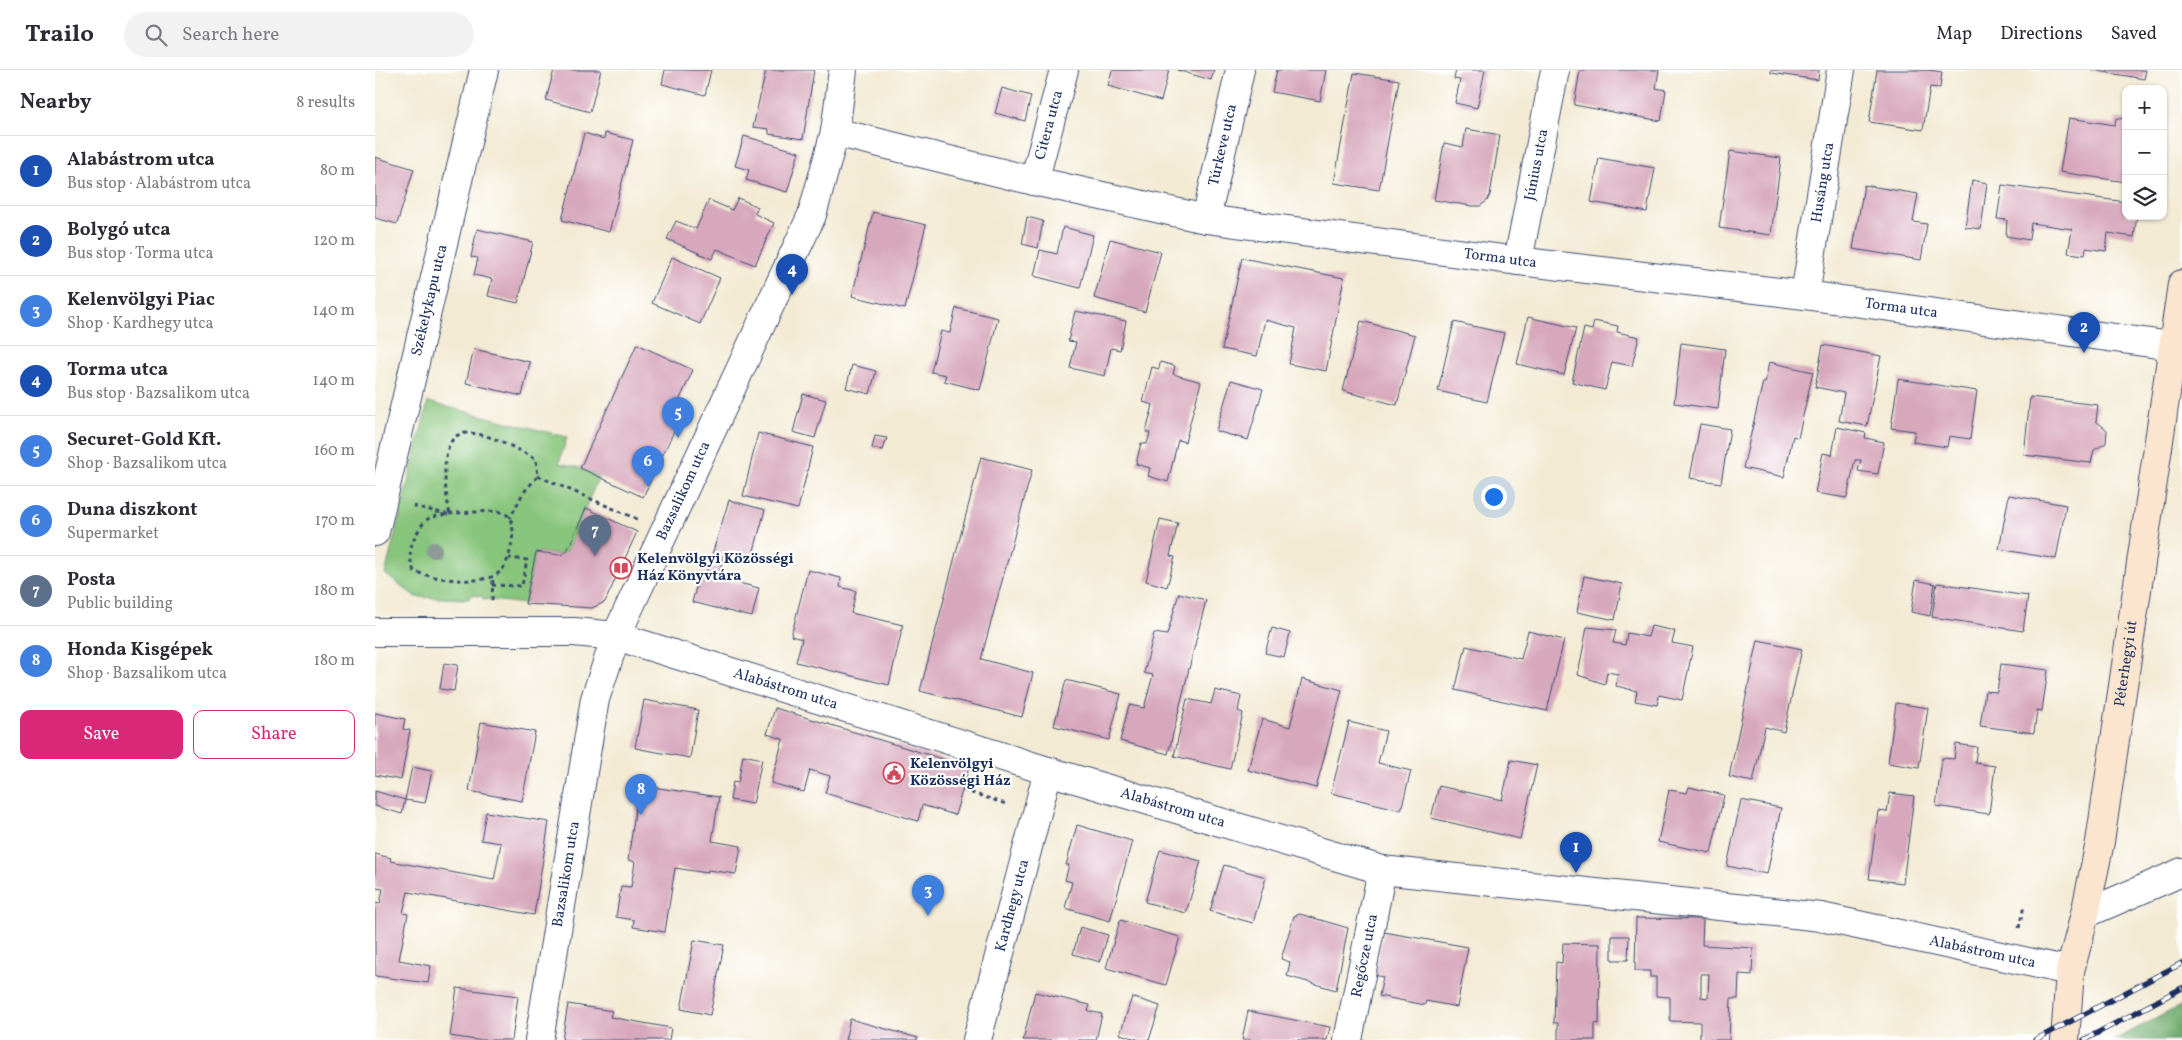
<!DOCTYPE html>
<html lang="en">
<head>
<meta charset="utf-8">
<style>
  body { margin:0; font-family:Vollkorn,serif; background:#f2f2f3; color:#2b2b33 }
  .controls { position:absolute; right:15px; top:15px; display:grid; overflow:hidden; border-radius:10px; box-shadow:0 1px 4px #0004 }
  .controls button { width:45px; height:45px; display:grid; place-items:center; padding:0; border:0; border-bottom:1px solid #e1e1e2; background:#fff; color:#2b2b33; font:25px sans-serif }
  .you { position:absolute; left:1118px; top:426px; width:18px; height:18px; margin:-12px; border:4px solid #fff; border-radius:50%; background:#1a73e8; box-shadow:0 0 0 8px #1a73e833 }
  .badge { display:grid; place-items:center; width:32px; height:32px; border-radius:50%; background:#db2777; color:#fff; font-size:16px; font-weight:700 }
  .pin { position:absolute; translate:-50% -41px; filter:drop-shadow(0 1px 2px #0008) }
  .pin::after { content:''; position:absolute; top:26px; width:18px; height:15px; background:inherit; clip-path:polygon(0 0,100% 0,50% 100%) }
  .list { margin:0; padding:0; list-style:none }
  h2 { display:flex; justify-content:space-between; align-items:center; height:65px; margin:0; padding:0 20px; font-size:21px }
  h2 small { font-size:16px; font-weight:400; color:#7c7c81 }
  .list li { display:grid; grid-template-columns:32px 1fr auto; gap:15px; align-items:center; box-sizing:border-box; height:70px; padding:0 20px; border-top:1px solid #e1e1e2 }
  .list b { display:block; font-size:19px; white-space:nowrap }
  .list p { margin:0; font-size:16px; white-space:nowrap; color:#7c7c81 }
  .list em { font-size:16px; font-style:normal; color:#7c7c81 }
  .actions { display:flex; gap:10px; padding:15px 20px }
  .actions a { flex:1; padding:11px 0; border:1px solid #db2777; border-radius:10px; text-align:center; font-size:18px; color:#db2777 }
  .actions .main { background:#db2777; color:#fff }
  .icon { flex:none; width:28px; height:28px; fill:none; stroke:currentColor; stroke-width:2; stroke-linecap:round; stroke-linejoin:round }
  .map { position:relative; flex:none; width:1807px; height:970px; overflow:hidden }
  header { display:flex; align-items:center; gap:30px; box-sizing:border-box; height:70px; padding:0 25px; background:#fff; border-bottom:1px solid #e1e1e2 }
  header strong { font-size:24px }
  nav { display:flex; gap:28px; margin-inline-start:auto; font-size:18px }
  .search { width:350px; height:45px; background:#f2f2f3; display:flex; align-items:center; gap:12px; box-sizing:border-box; padding:0 18px; border-radius:28px; color:#7c7c81; font-size:19px }
  main { display:flex }
  aside { flex:1; background:#fff }
  .map>svg:first-child { display:block }
</style>
</head>
<body>
<header>
<strong>Trailo</strong>
<div class="search"><svg class="icon" aria-label="search" viewBox="0 0 24 24"><circle cx="10" cy="10" r="6"/><path d="M15 15l6 6"/></svg>Search here</div>
<nav><a>Map</a><a>Directions</a><a>Saved</a></nav>
</header>
<main>
<aside>
<h2>Nearby<small>8 results</small></h2>
<ul class="list">
<li><span class="badge" style="background:#1a4fb4">1</span><div><b>Alabástrom utca</b><p>Bus stop · Alabástrom utca</p></div><em>80 m</em></li>
<li><span class="badge" style="background:#1a4fb4">2</span><div><b>Bolygó utca</b><p>Bus stop · Torma utca</p></div><em>120 m</em></li>
<li><span class="badge" style="background:#3f7fe0">3</span><div><b>Kelenvölgyi Piac</b><p>Shop · Kardhegy utca</p></div><em>140 m</em></li>
<li><span class="badge" style="background:#1a4fb4">4</span><div><b>Torma utca</b><p>Bus stop · Bazsalikom utca</p></div><em>140 m</em></li>
<li><span class="badge" style="background:#3f7fe0">5</span><div><b>Securet-Gold Kft.</b><p>Shop · Bazsalikom utca</p></div><em>160 m</em></li>
<li><span class="badge" style="background:#3f7fe0">6</span><div><b>Duna diszkont</b><p>Supermarket</p></div><em>170 m</em></li>
<li><span class="badge" style="background:#5c6f8a">7</span><div><b>Posta</b><p>Public building</p></div><em>180 m</em></li>
<li><span class="badge" style="background:#3f7fe0">8</span><div><b>Honda Kisgépek</b><p>Shop · Bazsalikom utca</p></div><em>180 m</em></li>
</ul>
<div class="actions"><a class="main">Save</a><a>Share</a></div>
</aside>
<div class="map">
<svg width="1807" height="970" viewBox="0 0 1807 970">
  <rect width="100%" height="100%" fill="#fff"/>
  <filter id="ink" filterUnits="userSpaceOnUse"><feTurbulence type="fractalNoise" baseFrequency=".02" numOctaves="2"/><feDisplacementMap in="SourceGraphic" scale="10" xChannelSelector="R" yChannelSelector="G"/><feConvolveMatrix kernelMatrix="1 2 1 2 8 2 1 2 1" color-interpolation-filters="sRGB"/></filter>
  <filter id="wash" filterUnits="userSpaceOnUse"><feTurbulence type="fractalNoise" baseFrequency=".0096" numOctaves="4" result="noise"/><feDisplacementMap in="SourceGraphic" scale="20" xChannelSelector="R" yChannelSelector="G"/><feGaussianBlur stdDeviation="1.12" result="paint"/><feColorMatrix in="noise" values="0 0 0 0 0 0 0 0 0 0 0 0 0 0 0 0 0 1.4 0 .05"/><feComposite in="paint" operator="in"/></filter>
  <g filter="url(#wash)">
    <rect width="100%" height="100%" fill="#f3ead3"/>
    <polygon fill="#88c57c" stroke="#527a6d" points="53,332 192,367 184,393 205,398 224,406 192,481 186,485 161,482 150,534 108,529 107,526 95,525 94,529 41,527 10,504"/>
    <polygon fill="#6eaa6c" stroke="#446c65" points="1807,935 1807,970 1739,970"/>
    <g id="blocks">
      <g fill="#d7a7bb" fill-rule="evenodd">
        <polygon points="179,0 226,0 215,42 171,30"/>
        <polygon points="290,0 336,0 330,25 287,14"/>
        <polygon points="391,0 439,0 428,69 394,64 394,59 378,57"/>
        <polygon points="737,0 794,0 786,31 733,16"/>
        <polygon points="802,0 839,0 836,10"/>
        <polygon points="902,0 951,0 945,31 897,22"/>
        <polygon points="1081,0 1110,0 1102,38 1080,33 1085,10 1079,9"/>
        <polygon points="1205,0 1284,0 1281,18 1291,20 1286,51 1199,35"/>
        <polygon points="1396,0 1444,0 1443,10 1396,3"/>
        <polygon points="1502,0 1553,0 1567,2 1565,18 1555,17 1548,60 1494,52"/>
        <polygon points="1717,0 1771,0 1769,9"/>
        <polygon points="979,3 1024,10 1004,120 959,113"/>
        <polygon points="627,18 656,26 650,51 620,43"/>
        <polygon points="1694,48 1740,55 1741,48 1751,49 1751,112 1685,102"/>
        <polygon points="1091,59 1125,65 1115,125 1112,131 1105,136 1097,136 1059,130 1069,73 1088,77"/>
        <polygon points="209,63 229,69 230,63 258,70 234,162 187,150"/>
        <polygon points="369,66 424,82 412,122 371,110 374,100 360,96"/>
        <polygon points="1355,81 1406,88 1396,165 1344,158"/>
        <polygon points="0,87 39,99 22,154 0,148"/>
        <polygon points="1224,88 1280,98 1272,142 1216,132"/>
        <polygon points="1597,110 1612,113 1606,159 1590,157"/>
        <polygon points="1489,115 1543,124 1538,152 1552,154 1546,190 1478,179"/>
        <polygon points="1627,115 1751,132 1751,146 1762,146 1759,167 1733,163 1731,181 1711,178 1710,185 1693,183 1697,159 1656,153 1654,170 1631,166 1632,150 1622,149"/>
        <polygon points="363,128 383,137 380,144 399,153 380,195 342,179 337,189 292,169 301,151 321,159 334,130 357,140"/>
        <polygon points="498,142 551,155 530,239 477,226"/>
        <polygon points="652,147 668,151 663,178 647,174"/>
        <polygon points="688,157 718,165 705,218 659,206 665,180 682,184"/>
        <polygon points="102,159 158,172 143,233 113,226 117,209 99,205 103,188 96,187"/>
        <polygon points="735,169 786,182 770,242 719,228"/>
        <polygon points="297,187 345,208 325,254 277,233"/>
        <polygon points="867,188 969,208 951,301 914,294 921,258 890,250 882,286 847,279"/>
        <polygon points="581,238 623,248 605,320 569,311 571,305 556,302 566,261 575,263"/>
        <polygon points="700,241 751,251 745,280 736,278 730,306 695,298 701,272 693,271"/>
        <polygon points="1153,247 1201,258 1189,305 1142,294"/>
        <polygon points="986,251 1040,265 1022,335 968,321"/>
        <polygon points="1219,251 1243,256 1242,262 1264,267 1257,296 1237,292 1230,320 1197,312 1209,258 1217,260"/>
        <polygon points="1079,252 1129,263 1112,332 1063,321"/>
        <polygon points="1306,273 1350,279 1343,339 1299,333"/>
        <polygon points="262,274 318,300 300,340 307,344 268,427 205,398"/>
        <polygon points="1448,275 1506,286 1492,356 1464,351 1469,323 1440,317"/>
        <polygon points="99,279 155,292 147,326 91,313"/>
        <polygon points="785,292 800,296 798,304 826,312 810,372 803,370 793,412 773,406 775,398 761,394 766,373 772,374 775,363 771,362 778,335 768,332 777,297 784,299"/>
        <polygon points="1394,292 1438,302 1423,368 1418,366 1409,407 1368,398 1388,312 1390,313"/>
        <polygon points="477,295 501,301 495,324 471,318"/>
        <polygon points="1523,309 1602,321 1595,369 1574,366 1572,377 1538,372 1540,361 1516,358"/>
        <polygon points="856,310 888,319 873,370 841,361"/>
        <polygon points="428,324 451,330 440,368 418,362"/>
        <polygon points="1655,327 1723,335 1721,351 1732,360 1731,373 1719,380 1716,393 1649,385"/>
        <polygon points="1325,354 1355,359 1346,413 1315,408"/>
        <polygon points="1462,357 1491,363 1490,368 1509,372 1503,404 1483,401 1486,390 1480,390 1472,428 1440,423 1448,383 1457,385"/>
        <polygon points="383,363 438,377 423,439 368,426"/>
        <polygon points="500,366 512,368 508,380 497,378"/>
        <polygon points="606,387 657,400 606,589 658,603 647,647 545,621"/>
        <polygon points="1634,425 1691,435 1681,489 1624,479"/>
        <polygon points="354,430 390,440 377,488 350,480 343,508 384,518 377,547 317,532 325,503 331,504"/>
        <polygon points="211,438 262,462 230,532 217,538 150,534 161,482 186,485 192,481"/>
        <polygon points="785,449 803,453 795,486 800,487 792,517 771,511"/>
        <polygon points="433,500 466,508 465,517 481,521 476,543 528,555 514,615 421,592 427,569 416,566"/>
        <polygon points="1209,506 1247,514 1240,550 1202,542"/>
        <polygon points="1541,510 1560,514 1555,546 1536,542"/>
        <polygon points="1562,513 1653,526 1648,561 1557,547"/>
        <polygon points="804,523 831,530 793,684 745,671 754,635 769,638 778,605 769,603 779,563 792,565"/>
        <polygon points="1276,556 1300,561 1297,573 1318,577 1307,630 1284,625 1282,635 1260,631 1262,621 1241,616 1243,604 1232,602 1230,614 1203,605 1212,557 1241,560 1238,573 1250,575 1252,563 1273,567"/>
        <polygon points="897,558 915,563 909,587 890,583"/>
        <polygon points="1153,561 1189,570 1172,641 1080,620 1091,576 1146,589"/>
        <polygon points="1383,570 1427,579 1409,662 1390,657 1378,712 1354,707"/>
        <polygon points="69,593 83,595 79,621 65,619"/>
        <polygon points="1626,594 1673,600 1667,641 1662,640 1659,663 1605,656 1610,621 1622,622"/>
        <polygon points="927,609 967,620 941,718 873,700 887,649 915,657"/>
        <polygon points="691,610 746,624 734,670 679,656"/>
        <polygon points="840,620 866,626 863,641 868,643 855,699 799,686 812,629 836,634"/>
        <polygon points="269,630 323,640 315,688 260,678"/>
        <polygon points="1521,633 1553,638 1544,698 1513,693"/>
        <polygon points="400,638 594,697 580,745 547,735 543,751 450,723 455,706 435,700 429,722 396,713 408,669 392,664"/>
        <polygon points="0,643 30,649 28,659 35,660 26,710 0,705"/>
        <polygon points="106,652 160,662 147,731 94,721"/>
        <polygon points="974,652 1011,661 1003,693 1036,701 1026,740 956,723"/>
        <polygon points="1581,674 1602,677 1600,693 1620,696 1614,744 1561,736 1567,688 1579,689"/>
        <polygon points="368,685 387,689 378,734 355,730 358,712 363,713"/>
        <polygon points="1136,690 1162,695 1145,769 1056,748 1064,716 1127,730"/>
        <polygon points="37,697 57,701 50,733 30,730"/>
        <polygon points="264,715 344,727 337,771 366,776 361,804 333,800 332,803 300,798 290,862 258,857 259,850 241,847 246,816 256,817 260,792 253,790"/>
        <polygon points="1314,717 1349,725 1336,783 1283,772 1294,720 1312,723"/>
        <polygon points="0,721 30,730 27,744 0,736"/>
        <polygon points="1515,723 1539,726 1528,813 1494,809 1503,741 1512,742"/>
        <polygon points="1366,730 1406,738 1392,804 1352,796"/>
        <polygon points="111,742 174,752 159,845 33,822 28,843 33,844 24,890 56,896 53,913 0,906 0,833 5,834 8,819 0,818 0,784 16,788 15,791 119,810 126,773 106,770"/>
        <polygon points="702,755 757,771 735,851 690,838 697,812 690,810 694,795 691,795"/>
        <polygon points="785,780 826,791 811,843 770,832"/>
        <polygon points="849,795 891,807 878,853 835,841"/>
        <polygon points="925,844 973,858 961,920 912,906 915,892 906,889 919,846"/>
        <path d="M1261,848L1328,849L1327,875L1378,878L1377,905L1364,904L1363,929H1356L1354,970H1325V952L1295,951V927L1281,926V907H1275V901H1260ZM1326,904H1334L1333,928L1326,927Z"/>
        <polygon points="745,850 805,867 791,915 731,898"/>
        <polygon points="705,857 733,865 725,892 698,884"/>
        <polygon points="1009,862 1093,877 1082,937 1051,931 1050,935 1004,926 1008,907 999,905"/>
        <polygon points="1237,866 1254,866 1253,890 1237,890"/>
        <polygon points="319,870 349,875 335,945 306,939"/>
        <polygon points="1188,873 1225,874 1224,954 1220,953 1220,970 1183,970 1183,953 1179,953 1181,892 1187,893"/>
        <polygon points="82,918 143,926 137,970 101,970 75,966"/>
        <polygon points="660,922 715,935 713,941 727,944 721,970 648,970"/>
        <polygon points="757,927 785,936 774,970 765,970 745,964"/>
        <polygon points="193,934 237,941 235,947 296,958 294,970 187,970"/>
        <polygon points="873,941 955,957 952,970 867,970"/>
        <polygon points="475,949 543,968 542,970 470,970"/>
      </g>
    </g>
  </g>
  <g filter="url(#ink)">
    <use href="#blocks" fill-opacity="0" stroke="#3b4b70" stroke-width="1"/>
    <g fill="none" stroke-linecap="round" stroke-linejoin="round">
      <g stroke="#3b4b70" stroke-width="30">
        <g id="street">
          <path id="s1" d="M460,62L659,111L831,149L1143,191L1430,225L1797,276"/>
          <path id="s2" d="M659,111L689,0"/>
          <path id="s3" d="M831,149L865,0"/>
          <path id="s4" d="M1143,191L1180,0"/>
          <path id="s5" d="M1430,225L1466,0"/>
          <path id="s6" d="M0,462L109,0"/>
          <path id="s7" d="M0,562H199L241,566L673,701L1007,800L1446,847L1695,901"/>
          <polyline points="1710,844 1807,802"/>
          <path id="s8" d="M164,970L220,629L241,566L437,145L460,62L468,0"/>
          <path id="s9" d="M602,970L673,701"/>
          <path id="s10" d="M973,970L1007,800"/>
        </g>
      </g>
      <g stroke="#3b4b70" stroke-width="30">
        <g id="secondary">
          <path id="s11" d="M1690,970L1695,901L1710,844L1725,772L1807,214"/>
        </g>
      </g>
      <g stroke="#3b4b70" stroke-width="3" stroke-dasharray="4 4" stroke-linecap="butt">
        <polyline points="163,406 262,449"/>
        <path d="M38,436L75,445C71,426 60,363 92,363C114,363 142,379 161,389L163,406L148,423L135,448"/>
        <path d="M123,441C128,443 133,444 136,449C141,461 135,492 126,501C111,517 57,509 39,501C34,490 34,478 40,467C43,461 47,453 53,449C64,442 109,442 123,441Z"/>
        <polyline points="117,515 147,516 152,490 134,488"/>
        <polyline points="117,530 118,507"/>
        <polyline points="588,720 631,734"/>
        <polyline points="1644,858 1649,836"/>
      </g>
      <use href="#street" stroke="#fff" stroke-width="28"/>
      <use href="#secondary" stroke="#fbe5cf" stroke-width="28"/>
      <g stroke="#1b2f5e" stroke-width="5.5">
        <g id="rail">
          <polyline points="1660,970 1807,893"/>
          <polyline points="1709,970 1807,918"/>
        </g>
      </g>
      <use href="#rail" stroke="#fff" stroke-width="4" stroke-dasharray="11" stroke-linecap="butt"/>
    </g>
    <circle fill="#8e9c98" cx="59" cy="480" r="8"/>
  </g>
  <defs>
    <g id="library-ring" transform="scale(1.125)"><circle r="9.5" fill="#fff" stroke="#d1495b" stroke-width="1.5"/><path d="M-6-4Q-3-5.5-.7-3.5V5Q-3 3-6 4ZM6-4Q3-5.5 .7-3.5V5Q3 3 6 4Z" fill="#d1495b"/></g>
    <g id="civic-ring" transform="scale(1.125)"><circle r="9.5" fill="#fff" stroke="#d1495b" stroke-width="1.5"/><path d="M-.6-6.5H3V-4.5H.6V-3L4-1V1h2V6H-6V1h2V-1L-.6-3ZM-1.2 2.5V6h2.4V2.5Z" fill="#d1495b"/></g>
  </defs>
  <g fill-rule="evenodd">
    <use href="#library-ring" x="246" y="498"/>
    <use href="#civic-ring" x="519" y="703"/>
  </g>
  <g text-anchor="middle" dominant-baseline="central" stroke-width="4.5" stroke-linejoin="round" paint-order="stroke">
    <g font-size="15" fill="#1b2f5e" stroke="#fff">
      <text stroke="none"><textPath href="#s2" startOffset="58">Citera utca</textPath></text>
      <text stroke="none"><textPath href="#s3" startOffset="76">Túrkeve utca</textPath></text>
      <text stroke="none"><textPath href="#s4" startOffset="98">Június utca</textPath></text>
      <text stroke="none"><textPath href="#s5" startOffset="114">Husáng utca</textPath></text>
      <text stroke="none"><textPath href="#s1" startOffset="678">Torma utca</textPath></text>
      <text stroke="none"><textPath href="#s6" startOffset="238">Székelykapu utca</textPath></text>
      <text stroke="none"><textPath href="#s1" startOffset="1082">Torma utca</textPath></text>
      <text stroke="none"><textPath href="#s8" startOffset="572">Bazsalikom utca</textPath></text>
      <text stroke="none"><textPath href="#s11" startOffset="382">Péterhegyi út</textPath></text>
      <text stroke="none"><textPath href="#s7" startOffset="419">Alabástrom utca</textPath></text>
      <text stroke="none"><textPath href="#s7" startOffset="824">Alabástrom utca</textPath></text>
      <text stroke="none"><textPath href="#s8" startOffset="168">Bazsalikom utca</textPath></text>
      <text stroke="none"><textPath href="#s9" startOffset="139">Kardhegy utca</textPath></text>
      <text stroke="none"><textPath href="#s7" startOffset="1649">Alabástrom utca</textPath></text>
      <text stroke="none"><textPath href="#s10" startOffset="86">Regőcze utca</textPath></text>
    </g>
    <g font-size="15" font-weight="bold" fill="#1b2f5e" stroke="#fff" text-anchor="start">
      <text x="262" y="489">Kelenvölgyi Közösségi<tspan x="262" dy="17">Ház Könyvtára</tspan></text>
      <text x="535" y="694">Kelenvölgyi<tspan x="535" dy="17">Közösségi Ház</tspan></text>
    </g>
  </g>
</svg>
<div class="controls">
<button>+</button>
<button>−</button>
<button><svg class="icon" aria-label="layers" viewBox="0 0 24 24"><path d="M12 4l9 5-9 5-9-5zM3 14l9 5 9-5"/></svg></button>
</div>
<div class="you"></div>
<div class="pin badge" style="left:1201px;top:803px;background:#1a4fb4">1</div>
<div class="pin badge" style="left:1709px;top:283px;background:#1a4fb4">2</div>
<div class="pin badge" style="left:553px;top:846px;background:#3f7fe0">3</div>
<div class="pin badge" style="left:417px;top:225px;background:#1a4fb4">4</div>
<div class="pin badge" style="left:303px;top:368px;background:#3f7fe0">5</div>
<div class="pin badge" style="left:273px;top:417px;background:#3f7fe0">6</div>
<div class="pin badge" style="left:220px;top:486px;background:#5c6f8a">7</div>
<div class="pin badge" style="left:266px;top:745px;background:#3f7fe0">8</div>
</div>
</main>
</body>
</html>
